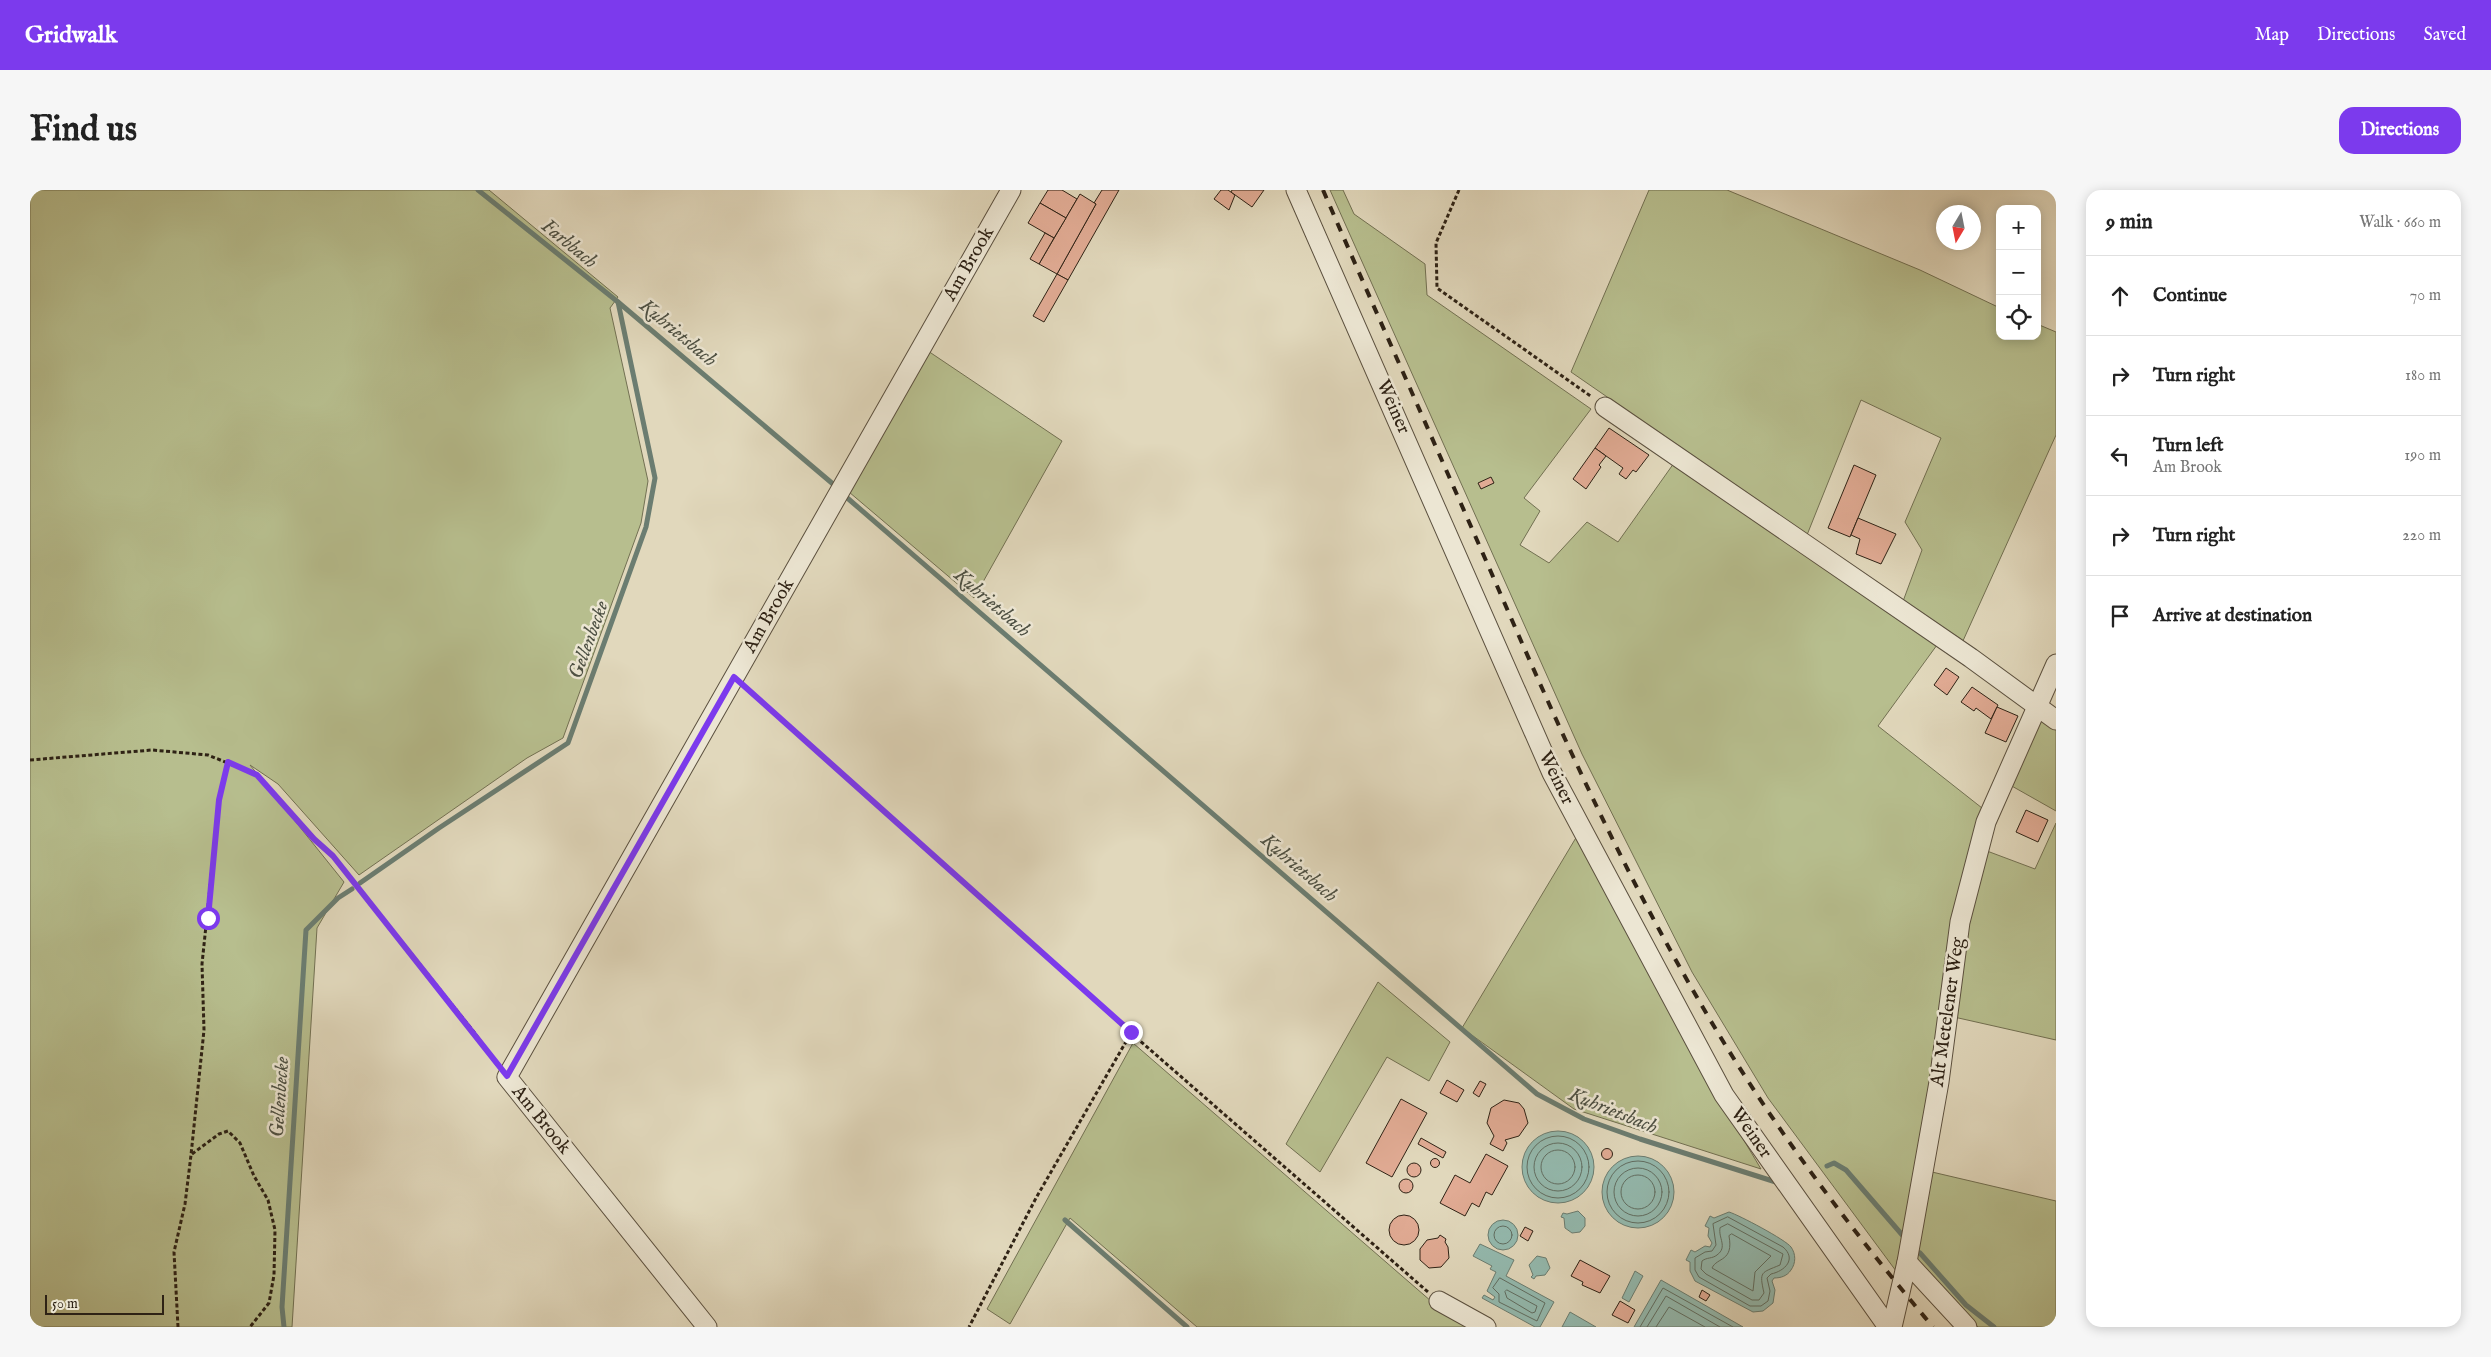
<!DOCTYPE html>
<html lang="en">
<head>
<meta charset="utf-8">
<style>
  body { margin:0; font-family:"IM FELL English",serif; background:#f6f6f6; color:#222 }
  .controls { position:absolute; right:15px; top:15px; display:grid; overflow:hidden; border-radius:10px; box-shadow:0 2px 12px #0003 }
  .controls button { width:45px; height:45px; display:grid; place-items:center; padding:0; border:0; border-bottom:1px solid #e0e0e0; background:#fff; color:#222; font:25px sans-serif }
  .compass { position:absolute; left:1906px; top:15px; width:45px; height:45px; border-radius:50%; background:#fff; box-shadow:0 2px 12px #0003; rotate:190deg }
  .scale { position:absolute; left:15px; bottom:12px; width:119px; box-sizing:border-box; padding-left:5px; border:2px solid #2e2215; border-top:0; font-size:14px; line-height:18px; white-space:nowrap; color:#2e2215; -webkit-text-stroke:4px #ece6d3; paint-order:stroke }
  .stop { position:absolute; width:15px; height:15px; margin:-11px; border:4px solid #7c3aed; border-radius:50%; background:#fff }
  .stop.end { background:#7c3aed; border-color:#fff; box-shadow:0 1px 5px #0008 }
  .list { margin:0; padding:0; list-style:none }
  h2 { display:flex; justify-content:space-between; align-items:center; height:65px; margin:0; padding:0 20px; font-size:21px }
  h2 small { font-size:16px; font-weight:400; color:#767676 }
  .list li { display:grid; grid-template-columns:32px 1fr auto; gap:15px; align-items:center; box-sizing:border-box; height:80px; padding:0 20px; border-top:1px solid #e0e0e0 }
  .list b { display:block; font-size:19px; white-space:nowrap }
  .list p { margin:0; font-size:16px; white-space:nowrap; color:#767676 }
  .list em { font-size:16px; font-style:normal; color:#767676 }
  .icon { flex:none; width:28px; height:28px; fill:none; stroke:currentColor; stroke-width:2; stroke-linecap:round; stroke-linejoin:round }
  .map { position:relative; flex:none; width:2026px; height:1137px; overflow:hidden; border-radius:15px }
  header { display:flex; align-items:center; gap:30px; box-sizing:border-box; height:70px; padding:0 25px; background:#7c3aed; color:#fff }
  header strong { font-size:24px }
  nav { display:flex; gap:28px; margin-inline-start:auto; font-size:18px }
  .intro { display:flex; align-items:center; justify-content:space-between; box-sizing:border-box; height:120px; padding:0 30px }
  h1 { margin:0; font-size:35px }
  .button { padding:12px 22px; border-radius:15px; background:#7c3aed; color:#fff; font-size:18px; font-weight:700 }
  main { display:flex; gap:30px; padding:0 30px }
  aside { flex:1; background:#fff; border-radius:15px; box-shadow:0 2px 12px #0003 }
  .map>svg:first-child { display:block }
</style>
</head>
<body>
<header>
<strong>Gridwalk</strong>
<nav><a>Map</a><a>Directions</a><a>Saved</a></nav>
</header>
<div class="intro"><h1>Find us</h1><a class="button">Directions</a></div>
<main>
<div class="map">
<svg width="2026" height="1137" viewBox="0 0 2026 1137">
  <rect width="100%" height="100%" fill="#e1d8bc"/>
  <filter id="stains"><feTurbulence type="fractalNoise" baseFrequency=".004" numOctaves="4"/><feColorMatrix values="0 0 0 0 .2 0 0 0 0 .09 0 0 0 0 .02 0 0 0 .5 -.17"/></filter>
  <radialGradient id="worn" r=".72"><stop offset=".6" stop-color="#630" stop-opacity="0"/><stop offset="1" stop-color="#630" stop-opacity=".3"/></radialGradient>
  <g fill="#b7be8e" stroke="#727052">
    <polygon points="0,0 459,0 588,107 580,118 618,291 611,333 533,548 497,568 329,685 248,594 220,575 314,692 287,738 262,1137 0,1137"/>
    <polygon points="1300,0 1313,0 1324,24 1395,74 1397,105 1561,219 1494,308 1510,321 1490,355 1519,373 1557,332 1588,352 1644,273 1907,455 1848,536 1952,618 1866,1081 1738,908 1662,782 1552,564"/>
    <polygon points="1619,0 1697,0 1890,80 1970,118 1970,146 2007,146 2007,134 2026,142 2026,245 1932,453 1872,414 1892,360 1875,332 1911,248 1831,210 1777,345 1541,182"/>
    <polygon points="898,161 1032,251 944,408 819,302"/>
    <polygon points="2011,527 2026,537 2026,621 1980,595"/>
    <polygon points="2026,633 2026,850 1924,827 1936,734 1957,661 2005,679"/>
    <polygon points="1547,646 1681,895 1731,979 1544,919 1432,838"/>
    <polygon points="1348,792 1420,852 1399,891 1357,867 1290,982 1256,954"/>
    <polygon points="1103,853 1409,1118 1441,1137 1167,1137 1040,1028 980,1134 957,1119"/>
    <polygon points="1902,982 2026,1011 2026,1137 1948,1137 1886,1071"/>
  </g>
  <g fill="#94baaf" stroke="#6b7d71">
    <circle cx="1528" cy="977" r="36"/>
    <circle cx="1608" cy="1002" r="36"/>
    <polygon points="1548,1021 1555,1028 1555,1036 1550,1042 1542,1043 1535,1038 1534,1028 1531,1027 1533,1023 1537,1024"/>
    <path d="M1699,1022C1709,1025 1756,1050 1761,1057C1766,1064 1766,1073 1761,1080C1757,1086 1751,1088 1744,1088L1742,1091L1745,1100L1743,1113L1733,1121L1723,1122L1665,1091L1660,1081V1072L1656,1070L1661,1060L1665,1062L1675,1056L1680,1057L1682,1053L1678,1046L1679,1038L1675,1036L1680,1026L1684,1028Z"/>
    <circle cx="1473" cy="1045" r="15"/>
    <polygon points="1450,1054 1484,1070 1476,1086 1524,1112 1510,1137 1505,1137 1452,1108 1454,1105 1463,1110 1465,1107 1457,1101 1466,1082 1460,1079 1462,1076 1443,1066"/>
    <polygon points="1507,1066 1516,1068 1520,1078 1515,1085 1506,1086 1504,1089 1501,1087 1503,1085 1499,1075"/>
    <polygon points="1605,1081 1613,1086 1599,1112 1592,1108"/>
    <polygon points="1631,1090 1713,1137 1604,1137"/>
    <polygon points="1540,1122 1566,1137 1532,1137"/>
  </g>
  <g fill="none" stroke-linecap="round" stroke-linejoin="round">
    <g stroke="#616e62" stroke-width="1">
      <circle cx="1528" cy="977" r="31"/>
      <circle cx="1528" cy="977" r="24"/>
      <circle cx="1528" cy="977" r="17"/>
      <circle cx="1608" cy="1002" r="31"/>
      <circle cx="1608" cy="1002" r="24"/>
      <circle cx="1608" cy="1002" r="17"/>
      <path d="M1698,1027L1753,1057C1767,1069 1755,1081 1741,1084L1737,1088L1740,1101L1738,1111L1731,1116H1720L1669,1087L1665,1080V1068L1675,1062L1682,1061L1686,1055L1683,1034Z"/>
      <path d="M1698,1034L1753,1064L1750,1075C1731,1083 1729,1081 1734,1103L1729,1110H1722L1676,1084L1671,1079L1672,1071C1677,1067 1682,1069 1687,1065C1698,1057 1688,1048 1690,1038Z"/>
      <circle cx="1473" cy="1045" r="9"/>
      <path d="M1702,1044L1741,1066L1725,1082L1723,1101L1682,1078C1687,1067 1704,1072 1699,1046Z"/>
      <polygon points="1470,1088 1515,1113 1507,1131 1469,1112 1469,1104 1463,1098"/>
      <polygon points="1477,1100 1507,1116 1505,1122 1502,1123 1477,1108 1475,1102"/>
      <polyline points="1610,1137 1633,1098 1703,1137"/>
      <polyline points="1617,1137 1636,1106 1690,1137"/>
      <polyline points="1626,1137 1639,1117 1675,1137"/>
    </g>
    <g stroke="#6b7d71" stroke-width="5">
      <polyline points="448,0 588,112 803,294"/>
      <polyline points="815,306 1507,904 1554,929 1610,949 1749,993"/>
      <polyline points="330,693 409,638 538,553 616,337 625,288 588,112"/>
      <polyline points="1797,976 1804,973 1816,980 1874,1047"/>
      <polyline points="1035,1030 1157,1137"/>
      <polyline points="1890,1063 1936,1115 1964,1137"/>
      <polyline points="254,1137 252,1117 276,740 308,708 322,699"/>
    </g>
  </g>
  <g fill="#e1ab94" stroke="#2e2215">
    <polygon points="1018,0 1032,0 1047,9 1036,28 1010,13"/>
    <polygon points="1072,0 1089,0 1038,90 1027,84 1066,14 1064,13"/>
    <polygon points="1191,0 1198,0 1205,5 1199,20 1184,9"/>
    <polygon points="1202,0 1234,0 1222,17 1201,2"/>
    <polygon points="1050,4 1066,14 1027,84 1009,74"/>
    <polygon points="1010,13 1036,28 1024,48 998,33"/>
    <polygon points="1015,43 1024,48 1009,74 1000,69"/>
    <polygon points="1027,84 1038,90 1014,132 1003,126"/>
    <polygon points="1579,238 1619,265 1606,282 1603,280 1596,289 1589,284 1593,278 1565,258"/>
    <polygon points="1565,258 1576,266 1569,275 1571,277 1556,299 1543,289"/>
    <polygon points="1824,275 1846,285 1820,347 1798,338"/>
    <polygon points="1461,287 1464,293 1451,299 1448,293"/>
    <polygon points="1828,328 1866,344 1851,374 1826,364 1830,349 1821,345"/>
    <polygon points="1916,478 1929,487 1917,505 1904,495"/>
    <polygon points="1942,497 1968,515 1961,529 1946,518 1944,521 1931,512"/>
    <polygon points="1967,517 1988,526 1976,552 1955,543"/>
    <polygon points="1996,620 2018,630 2008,652 1986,642"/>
    <polygon points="1417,890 1434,900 1427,912 1410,903"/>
    <polygon points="1450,891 1456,894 1449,907 1443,903"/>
    <polygon points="1371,909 1397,923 1362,987 1336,973"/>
    <polygon points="1474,910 1489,913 1494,919 1498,933 1489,946 1475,950 1477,953 1473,961 1460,954 1464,946 1457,933 1461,918"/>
    <polygon points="1391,948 1416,962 1413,968 1388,954"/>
    <circle cx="1577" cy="964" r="5.5"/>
    <polygon points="1456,964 1478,976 1462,1005 1456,1002 1449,1017 1442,1013 1435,1026 1410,1013 1425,985 1440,993"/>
    <circle cx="1405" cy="973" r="4.5"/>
    <circle cx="1384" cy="980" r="7"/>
    <circle cx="1376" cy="996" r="7"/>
    <circle cx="1374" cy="1040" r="15"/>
    <polygon points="1495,1037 1503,1041 1498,1051 1490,1046"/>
    <polygon points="1410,1045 1416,1049 1415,1052 1418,1057 1419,1068 1411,1077 1399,1078 1390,1070 1390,1059 1397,1050 1408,1048"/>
    <polygon points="1550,1070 1580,1086 1570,1103 1552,1095 1553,1092 1541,1086"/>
    <polygon points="1672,1100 1680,1105 1676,1111 1669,1107"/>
    <polygon points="1590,1111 1605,1120 1598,1133 1582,1125"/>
  </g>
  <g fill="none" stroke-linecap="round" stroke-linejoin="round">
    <g stroke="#5b503f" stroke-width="21">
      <g id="minor">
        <polyline points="1266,0 1522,583 1694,905 1858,1137"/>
        <polyline points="1575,217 1941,468 2026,530"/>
        <polyline points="1877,1072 1937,1137"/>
        <polyline points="1409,1111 1456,1137"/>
        <polyline points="677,1137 477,887 981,0"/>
        <polyline points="1862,1137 1877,1072 1909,892 1930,732 1956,632 2026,474"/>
      </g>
    </g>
    <g stroke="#2e2215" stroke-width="3" stroke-dasharray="4 2.5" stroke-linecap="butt">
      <polyline points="1429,0 1406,53 1407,98 1562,207"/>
      <polyline points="716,497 1101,843 1006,1008 939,1137"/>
      <polyline points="0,570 122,560 178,565 227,585 284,649 303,666 444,842 467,875"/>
      <polyline points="1101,843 1398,1102"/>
      <polyline points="162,964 189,944 198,941 210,953 224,986 238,1010 245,1040 244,1085 239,1113 220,1137"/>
      <polyline points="148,1137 144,1062 155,1014 161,965 174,840 172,774 189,610 198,572"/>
    </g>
    <use href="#minor" stroke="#ece6d3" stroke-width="19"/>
    <path stroke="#2e2215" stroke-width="4" stroke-dasharray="9 9" stroke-linecap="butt" d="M1293,0C1348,127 1405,254 1461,382C1524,527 1588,672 1668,809C1735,926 1816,1034 1903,1137"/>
  </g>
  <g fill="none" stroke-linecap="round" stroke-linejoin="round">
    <polyline stroke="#7c3aed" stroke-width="6" points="178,728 189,610 198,572 227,585 284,649 303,666 477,886 704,487 1101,842"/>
  </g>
  <g text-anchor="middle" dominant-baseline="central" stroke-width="5" stroke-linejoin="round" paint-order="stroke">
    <g font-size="19" fill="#2e2215" stroke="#ece6d3">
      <text transform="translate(939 74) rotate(-60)">Am Brook</text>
      <text transform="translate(1363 217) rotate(66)">Weiner</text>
      <text transform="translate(739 426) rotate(-60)">Am Brook</text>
      <text transform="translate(1526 588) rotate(64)">Weiner</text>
      <text transform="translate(1918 822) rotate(-82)">Alt Metelener Weg</text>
      <text transform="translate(511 930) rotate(51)">Am Brook</text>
      <text transform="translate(1721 943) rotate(55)">Weiner</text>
    </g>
    <g font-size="20" font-style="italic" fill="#4d5043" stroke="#ece6d3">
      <text transform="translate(539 54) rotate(39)">Farbbach</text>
      <text transform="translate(648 143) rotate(40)">Kuhrietsbach</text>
      <text transform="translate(962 413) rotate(41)">Kuhrietsbach</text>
      <text transform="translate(559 450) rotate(-70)">Gellenbecke</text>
      <text transform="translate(1269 678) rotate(41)">Kuhrietsbach</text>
      <text transform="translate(250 907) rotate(-86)">Gellenbecke</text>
      <text transform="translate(1583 921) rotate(22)">Kuhrietsbach</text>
    </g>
  </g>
  <rect width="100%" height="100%" filter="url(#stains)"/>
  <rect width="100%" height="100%" fill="url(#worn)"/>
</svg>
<div class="controls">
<button>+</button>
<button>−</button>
<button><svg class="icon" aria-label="locate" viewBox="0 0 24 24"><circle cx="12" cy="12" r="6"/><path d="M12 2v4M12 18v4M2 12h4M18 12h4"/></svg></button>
</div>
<svg class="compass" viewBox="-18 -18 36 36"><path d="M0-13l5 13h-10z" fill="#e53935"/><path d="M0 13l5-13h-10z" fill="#767676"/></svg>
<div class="scale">50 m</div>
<div class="stop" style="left:178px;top:728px"></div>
<div class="stop end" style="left:1101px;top:842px"></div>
</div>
<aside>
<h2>9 min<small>Walk · 660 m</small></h2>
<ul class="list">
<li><svg class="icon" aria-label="ahead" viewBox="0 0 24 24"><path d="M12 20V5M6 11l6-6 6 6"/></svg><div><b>Continue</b></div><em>70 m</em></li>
<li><svg class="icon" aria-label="right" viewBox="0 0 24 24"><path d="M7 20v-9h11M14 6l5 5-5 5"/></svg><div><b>Turn right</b></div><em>180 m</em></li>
<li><svg class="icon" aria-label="left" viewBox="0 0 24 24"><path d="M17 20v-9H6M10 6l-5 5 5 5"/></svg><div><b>Turn left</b><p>Am Brook</p></div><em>190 m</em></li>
<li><svg class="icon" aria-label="right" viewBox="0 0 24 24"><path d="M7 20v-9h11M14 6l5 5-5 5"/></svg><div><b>Turn right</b></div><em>220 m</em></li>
<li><svg class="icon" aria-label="arrive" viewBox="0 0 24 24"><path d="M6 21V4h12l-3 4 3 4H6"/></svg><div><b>Arrive at destination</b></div></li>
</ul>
</aside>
</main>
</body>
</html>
